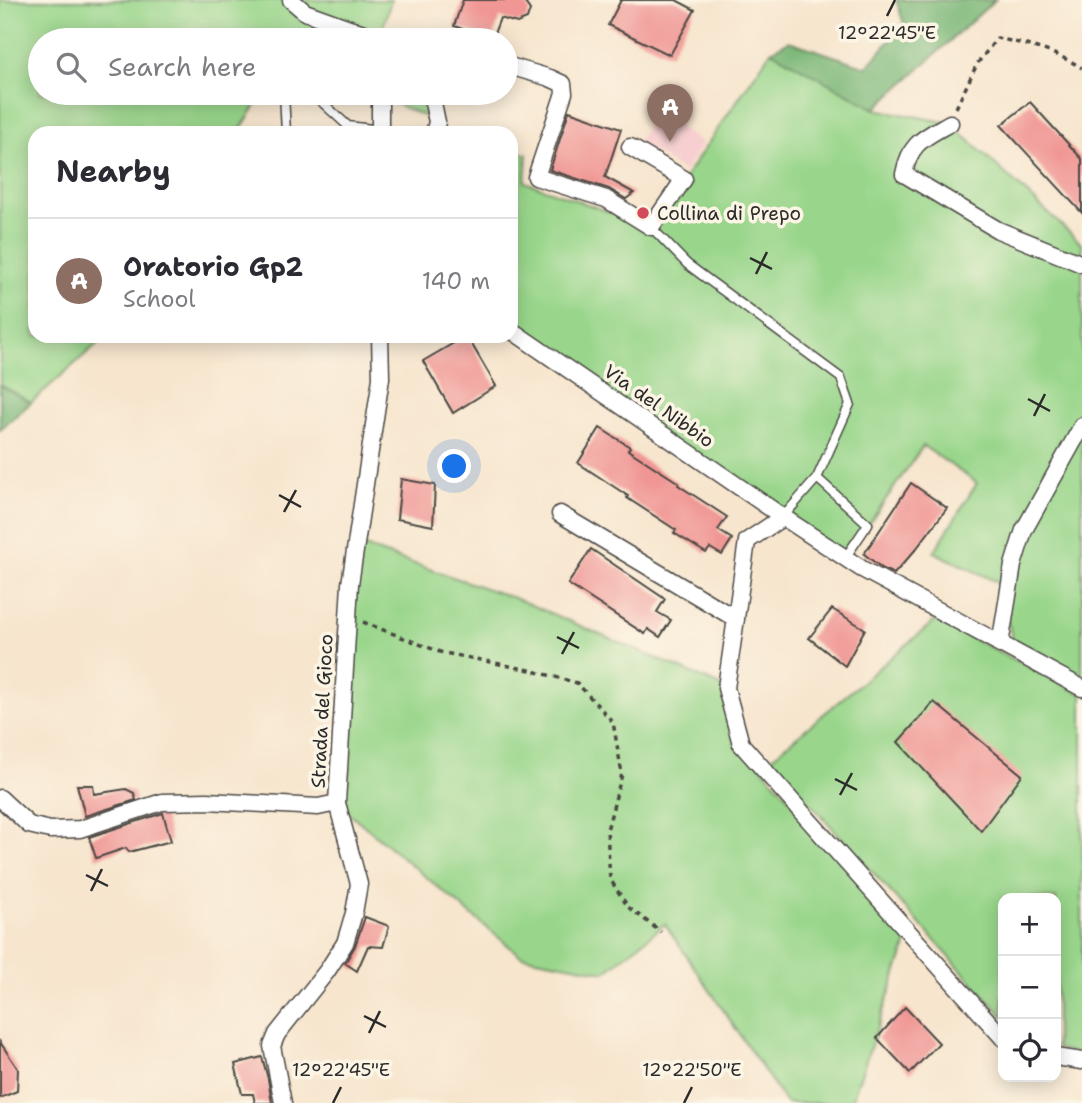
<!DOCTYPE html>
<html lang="en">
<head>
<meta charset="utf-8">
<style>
  body { margin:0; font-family:"Shantell Sans",sans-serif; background:#f7f7f7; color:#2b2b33 }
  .controls { position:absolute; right:21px; bottom:21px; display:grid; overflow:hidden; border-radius:14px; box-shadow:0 4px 18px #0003 }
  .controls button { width:63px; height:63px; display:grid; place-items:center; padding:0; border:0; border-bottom:2px solid #e1e1e2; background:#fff; color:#2b2b33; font:35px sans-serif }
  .you { position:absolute; left:455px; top:467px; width:24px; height:24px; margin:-18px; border:5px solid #fff; border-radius:50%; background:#1a73e8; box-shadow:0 0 0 10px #1a73e833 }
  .badge { display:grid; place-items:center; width:46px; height:46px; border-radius:50%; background:#db2777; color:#fff; font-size:23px; font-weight:700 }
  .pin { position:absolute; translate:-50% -58px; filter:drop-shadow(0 2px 4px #0008) }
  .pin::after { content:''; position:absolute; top:37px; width:24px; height:21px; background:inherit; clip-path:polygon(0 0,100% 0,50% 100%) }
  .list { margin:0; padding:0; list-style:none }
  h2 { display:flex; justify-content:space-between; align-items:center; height:91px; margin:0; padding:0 28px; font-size:30px }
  h2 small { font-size:23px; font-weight:400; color:#7c7c81 }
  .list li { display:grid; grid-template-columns:46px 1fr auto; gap:21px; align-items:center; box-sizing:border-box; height:126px; padding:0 28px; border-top:2px solid #e1e1e2 }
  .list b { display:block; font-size:26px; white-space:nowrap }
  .list p { margin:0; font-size:23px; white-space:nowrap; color:#7c7c81 }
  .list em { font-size:23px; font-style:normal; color:#7c7c81 }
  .icon { flex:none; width:38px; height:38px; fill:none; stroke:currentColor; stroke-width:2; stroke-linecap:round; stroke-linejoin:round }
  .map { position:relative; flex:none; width:1082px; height:1103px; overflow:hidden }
  .search { position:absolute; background:#fff; box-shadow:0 4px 18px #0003; left:28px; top:28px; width:490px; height:77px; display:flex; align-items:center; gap:18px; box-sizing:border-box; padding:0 24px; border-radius:38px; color:#7c7c81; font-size:26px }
  .panel { position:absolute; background:#fff; box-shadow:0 4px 18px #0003; left:28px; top:126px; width:490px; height:217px; border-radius:21px }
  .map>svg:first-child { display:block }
</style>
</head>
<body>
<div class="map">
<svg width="1082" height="1103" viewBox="0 0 1082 1103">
  <rect width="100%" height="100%" fill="#fcf5e5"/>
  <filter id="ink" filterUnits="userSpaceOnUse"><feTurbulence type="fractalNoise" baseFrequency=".0143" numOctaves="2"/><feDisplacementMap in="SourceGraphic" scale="14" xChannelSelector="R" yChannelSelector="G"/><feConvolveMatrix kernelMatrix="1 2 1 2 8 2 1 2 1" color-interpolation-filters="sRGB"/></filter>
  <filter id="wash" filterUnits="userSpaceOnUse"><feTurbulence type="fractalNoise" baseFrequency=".00686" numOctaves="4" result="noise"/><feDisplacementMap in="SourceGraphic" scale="28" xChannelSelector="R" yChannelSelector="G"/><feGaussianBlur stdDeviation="1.57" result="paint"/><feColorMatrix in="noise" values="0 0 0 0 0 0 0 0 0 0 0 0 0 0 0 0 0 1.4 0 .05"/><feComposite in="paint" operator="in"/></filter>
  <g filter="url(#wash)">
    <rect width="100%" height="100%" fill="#f7e5cd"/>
    <polygon fill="#f7cfd0" points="656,112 703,143 684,172 637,141"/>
    <g fill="#99d68b" stroke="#62805b" stroke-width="2">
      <polygon points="0,0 391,0 380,38 389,40 40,40 40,93 264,93 238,133 35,133 35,336 106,336 0,430"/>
      <polygon points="771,51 875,109 950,123 1082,244 1082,676 1013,640 997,582 934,552 977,483 923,446 845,558 511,330 511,151 527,154 525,182 651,227"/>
      <polygon points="371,93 431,93 437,122"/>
      <polygon points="356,544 517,599 726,688 741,744 910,934 851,1103 786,1103 665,924 605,972 521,956 337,803"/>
      <polygon points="936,620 1082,694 1082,1055 1056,1048 1056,898 1003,898 1003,1016 770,759"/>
    </g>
    <g fill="#7ab777" stroke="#527151" stroke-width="2">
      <polygon points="896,0 995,0 875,109 771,51 789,41 867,67 904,24"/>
      <polygon points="0,385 31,402 0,430"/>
    </g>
    <g id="blocks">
      <g fill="#f09694">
        <polygon points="463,0 523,0 530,10 527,19 517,23 500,18 492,39 454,26"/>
        <polygon points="621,0 676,0 695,10 670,55 608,25"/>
        <polygon points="1030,102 1082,159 1082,213 1001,125"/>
        <polygon points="569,111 621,129 605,177 634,193 626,199 609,189 550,170"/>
        <polygon points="466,336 467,336 496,386 453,413 423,361"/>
        <polygon points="600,428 630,447 628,450 679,483 678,485 727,517 718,530 732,539 722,555 710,548 706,553 674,533 676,530 627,498 628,496 578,463"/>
        <polygon points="401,479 435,485 433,526 397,519"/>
        <polygon points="911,483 947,508 916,549 894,574 883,569 864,554"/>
        <polygon points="591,549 665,599 657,612 671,620 660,637 648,629 645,634 568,584"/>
        <polygon points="832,609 865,629 845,666 809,638"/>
        <polygon points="934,702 1022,775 981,831 898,742"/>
        <polygon points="77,785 93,785 94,794 126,789 134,793 136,800 85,816"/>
        <polygon points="163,813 171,841 129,852 126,848 96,858 89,837"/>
        <polygon points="365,917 389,926 383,947 368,946 357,971 345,963 355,946"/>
        <polygon points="905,1007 939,1043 910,1073 877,1038"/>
        <polygon points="0,1042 18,1069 17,1091 0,1098"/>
        <polygon points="262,1057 268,1079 272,1103 255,1103 253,1094 242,1094 235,1064"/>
      </g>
    </g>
  </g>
  <g filter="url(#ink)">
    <use href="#blocks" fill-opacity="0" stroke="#4a4743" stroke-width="2"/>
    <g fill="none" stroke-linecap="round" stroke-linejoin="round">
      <g stroke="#4a4743" stroke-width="11">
        <g id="lane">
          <polyline points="284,93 286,133"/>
          <polyline points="312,93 348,126 380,130"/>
          <polyline points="651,227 687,264 841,378 850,404 817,478 783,517"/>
          <polyline points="817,478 868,524 845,558"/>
        </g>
      </g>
      <g stroke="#4a4743" stroke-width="19">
        <g id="street">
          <polyline points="291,0 305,12 380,39 389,40"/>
          <polyline points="506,65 550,78 563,84 564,93 536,177 606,199 651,227 684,179 630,147"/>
          <polyline points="431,93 437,122 434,133"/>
          <path d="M950,123C924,138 910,142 904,174L998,230L1082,264"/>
          <polyline points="380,133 380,93"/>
          <polyline points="511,330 783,517 862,569 1082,688"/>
          <polyline points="560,514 736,619"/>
          <polyline points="783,517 747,541 726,688 741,744 1003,1038"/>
          <polyline points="1000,645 1013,565 1024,530 1082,426"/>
          <polyline points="0,798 29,825 50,830 80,829 162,802 207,801 318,807 337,803"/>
          <polyline points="1056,1057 1082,1061"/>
          <polyline points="283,1103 272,1046 277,1034 327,971 345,943 354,913 359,884 337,803 350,584 381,378 380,336"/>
        </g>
      </g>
      <g stroke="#4a4743" stroke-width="3.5" stroke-dasharray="5 5" stroke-linecap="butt">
        <path d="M956,108L977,64L997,38C1028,45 1055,51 1082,68"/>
        <polyline points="363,622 440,652 530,670 577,683 613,722 622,774 607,830 610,879 628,907 661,932"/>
      </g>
      <use href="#lane" stroke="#fff" stroke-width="8"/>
      <use href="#street" stroke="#fff" stroke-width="16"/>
    </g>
  </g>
  <path fill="none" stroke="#2b2b2b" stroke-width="2.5" d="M887,16L895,0M750,258L772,269M756,274L767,252M1028,399L1050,411M1034,416L1045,394M279,495L301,507M284,512L296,490M557,637L579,648M562,654L574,632M835,779L857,790M840,795L852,773M86,875L108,886M91,891L102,869M364,1016L386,1027M369,1033L380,1011M333,1103L341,1087M684,1103L692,1087"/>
  <circle fill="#d1495b" stroke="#fcf5e5" stroke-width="2.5" cx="643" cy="213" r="7"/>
  <g text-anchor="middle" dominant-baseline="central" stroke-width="7" stroke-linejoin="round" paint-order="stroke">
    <g font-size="19" fill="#2b2b2b" stroke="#fcf5e5" text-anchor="start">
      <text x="657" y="213">Collina di Prepo</text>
    </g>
    <g font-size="19" fill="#2b2b2b" stroke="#fcf5e5">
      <text transform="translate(659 406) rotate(35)">Via del Nibbio</text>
      <text transform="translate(322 711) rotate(-87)">Strada del Gioco</text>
    </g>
  </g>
  <g font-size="18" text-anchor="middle" fill="#2b2b2b" stroke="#fcf5e5" stroke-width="7" stroke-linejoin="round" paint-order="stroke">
    <text x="887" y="39">12°22'45"E</text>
    <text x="341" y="1076">12°22'45"E</text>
    <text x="692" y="1076">12°22'50"E</text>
  </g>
</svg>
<div class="controls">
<button>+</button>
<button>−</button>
<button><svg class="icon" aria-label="locate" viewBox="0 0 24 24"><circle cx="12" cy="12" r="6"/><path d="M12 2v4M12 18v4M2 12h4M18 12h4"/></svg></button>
</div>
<div class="you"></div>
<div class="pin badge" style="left:670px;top:142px;background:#8d6e63">A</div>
<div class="search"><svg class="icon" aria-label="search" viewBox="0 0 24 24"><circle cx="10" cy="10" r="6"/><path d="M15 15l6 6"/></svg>Search here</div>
<section class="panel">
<h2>Nearby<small></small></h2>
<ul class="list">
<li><span class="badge" style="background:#8d6e63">A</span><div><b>Oratorio Gp2</b><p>School</p></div><em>140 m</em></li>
</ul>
</section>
</div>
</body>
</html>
